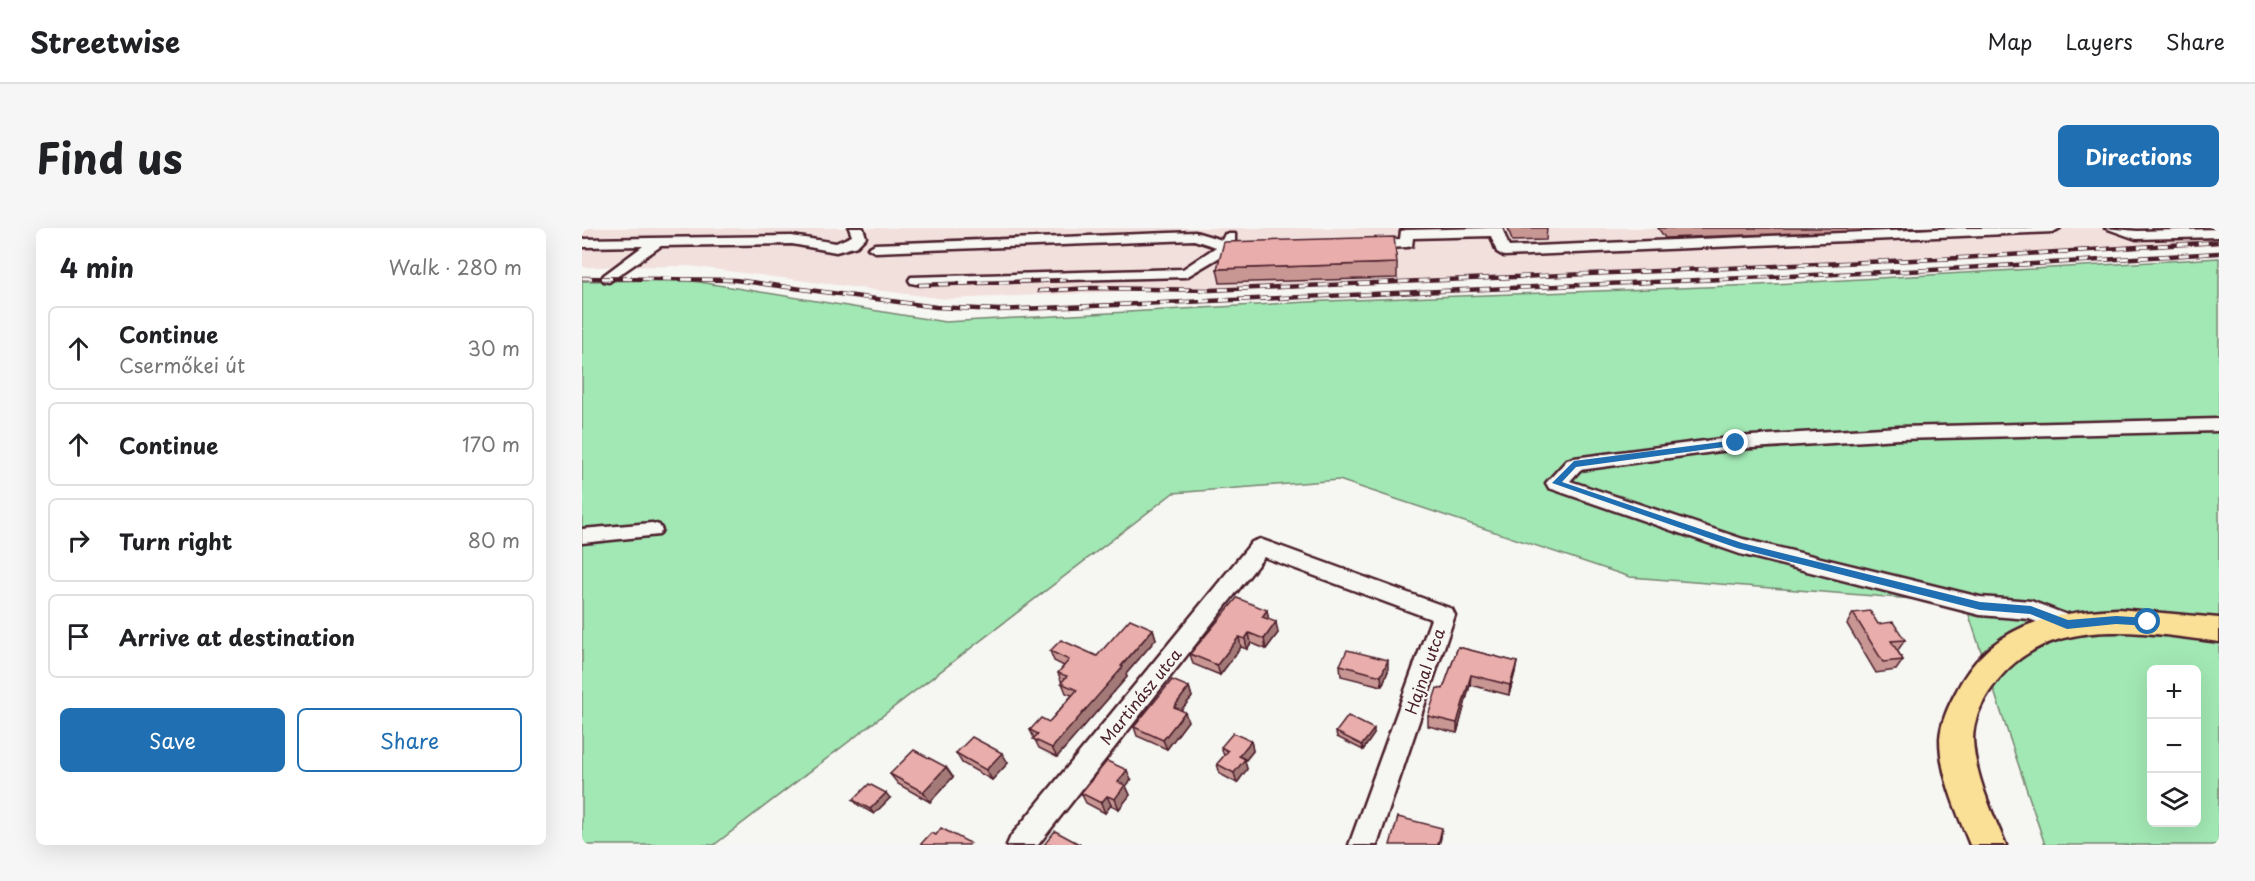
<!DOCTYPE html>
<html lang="en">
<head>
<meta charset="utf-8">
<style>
  body { margin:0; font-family:"Playpen Sans",sans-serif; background:#f6f6f6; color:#202124 }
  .controls { position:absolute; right:18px; bottom:18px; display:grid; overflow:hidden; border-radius:9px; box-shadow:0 6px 24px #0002 }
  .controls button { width:54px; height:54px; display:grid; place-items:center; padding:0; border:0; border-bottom:2px solid #e0e0e0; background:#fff; color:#202124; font:30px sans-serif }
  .stop { position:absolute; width:18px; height:18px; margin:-14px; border:4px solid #1f6fb2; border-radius:50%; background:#fff }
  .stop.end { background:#1f6fb2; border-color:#fff; box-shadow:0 2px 6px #0008 }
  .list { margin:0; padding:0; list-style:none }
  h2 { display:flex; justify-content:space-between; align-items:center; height:78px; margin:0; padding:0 24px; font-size:26px }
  h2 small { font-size:20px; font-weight:400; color:#757577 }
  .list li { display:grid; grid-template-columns:39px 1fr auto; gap:18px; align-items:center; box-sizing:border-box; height:84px; margin:0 12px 12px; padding:0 12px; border:2px solid #e0e0e0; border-radius:9px }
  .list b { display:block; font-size:22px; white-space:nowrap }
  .list p { margin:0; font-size:20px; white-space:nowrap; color:#757577 }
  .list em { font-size:20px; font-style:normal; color:#757577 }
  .actions { display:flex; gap:12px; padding:18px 24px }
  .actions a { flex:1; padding:14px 0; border:2px solid #1f6fb2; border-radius:9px; text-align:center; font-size:21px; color:#1f6fb2 }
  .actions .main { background:#1f6fb2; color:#fff }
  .icon { flex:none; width:33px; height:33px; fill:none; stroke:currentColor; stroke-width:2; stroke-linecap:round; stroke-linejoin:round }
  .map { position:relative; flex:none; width:1637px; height:617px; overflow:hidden; border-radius:9px }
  header { display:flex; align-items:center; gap:36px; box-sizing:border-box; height:84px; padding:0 30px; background:#fff; border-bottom:2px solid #e0e0e0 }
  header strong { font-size:28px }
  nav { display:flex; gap:33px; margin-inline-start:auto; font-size:21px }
  .intro { display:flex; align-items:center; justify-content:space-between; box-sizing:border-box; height:144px; padding:0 36px }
  h1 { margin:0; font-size:42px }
  .button { padding:15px 27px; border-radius:9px; background:#1f6fb2; color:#fff; font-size:21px; font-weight:700 }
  main { display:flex; gap:36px; padding:0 36px }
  aside { flex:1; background:#fff; border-radius:9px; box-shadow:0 6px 24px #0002 }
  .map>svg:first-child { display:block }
</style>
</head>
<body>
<header>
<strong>Streetwise</strong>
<nav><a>Map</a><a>Layers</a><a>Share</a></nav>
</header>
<div class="intro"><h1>Find us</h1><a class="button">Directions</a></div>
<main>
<aside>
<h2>4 min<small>Walk · 280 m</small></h2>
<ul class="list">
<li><svg class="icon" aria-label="ahead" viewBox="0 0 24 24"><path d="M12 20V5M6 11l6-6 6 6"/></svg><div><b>Continue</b><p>Csermőkei út</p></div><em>30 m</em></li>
<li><svg class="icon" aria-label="ahead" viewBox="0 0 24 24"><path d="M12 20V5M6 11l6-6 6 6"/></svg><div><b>Continue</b></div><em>170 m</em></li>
<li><svg class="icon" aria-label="right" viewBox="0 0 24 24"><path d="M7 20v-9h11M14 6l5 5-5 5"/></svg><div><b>Turn right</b></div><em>80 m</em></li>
<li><svg class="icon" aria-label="arrive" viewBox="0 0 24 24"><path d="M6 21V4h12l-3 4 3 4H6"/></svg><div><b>Arrive at destination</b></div></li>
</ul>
<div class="actions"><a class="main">Save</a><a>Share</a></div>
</aside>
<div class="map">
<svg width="1637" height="617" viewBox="0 0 1637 617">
  <rect width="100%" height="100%" fill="#f6f6f2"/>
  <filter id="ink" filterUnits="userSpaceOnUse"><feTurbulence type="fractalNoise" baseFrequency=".0167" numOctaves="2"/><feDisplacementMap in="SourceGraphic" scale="12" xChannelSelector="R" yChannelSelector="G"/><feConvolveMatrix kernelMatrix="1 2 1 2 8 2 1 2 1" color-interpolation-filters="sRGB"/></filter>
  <g filter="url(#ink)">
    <polygon fill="#f2e0dd" points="0,0 1637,0 1637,17 364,71 107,38 0,39"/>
    <path fill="#a2e8b4" stroke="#768470" stroke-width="1.5" fill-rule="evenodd" d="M1637,30V617H1463L1383,375L1048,349L757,252L591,265L132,617H0V53L105,52L363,94L745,73L1177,57ZM1570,442H1614V594H1570Z"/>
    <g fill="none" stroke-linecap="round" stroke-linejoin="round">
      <g stroke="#4a1f2b" stroke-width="5">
        <g id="minor">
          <polygon points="267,0 281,0 284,9 275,18 254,24 210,16 79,18 27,54 22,53 20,50 22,47 61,18 0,19 0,11 210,8 254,15 270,8"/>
          <polygon points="906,0 920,0 927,19 1376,0 1478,0 1471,4 922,28 915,24 909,8 831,10 830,18 825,19 786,21 779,17 786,13 818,11 819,3 824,2"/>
          <polygon points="1523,0 1555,3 1637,1 1637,9 1554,11"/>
          <polygon points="613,4 640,12 643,6 653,6 653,15 673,18 675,21 668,25 648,23 604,49 334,56 329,55 327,52 329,49 601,41 634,19 612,12 293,24 286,20 293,16"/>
          <polygon points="1637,191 1637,203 1317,211 1154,221 998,242 988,253 1161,311 1398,369 1449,373 1493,390 1497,396 1493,402 1485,405 1447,391 1398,387 1158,326 967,260 964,255 985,232 992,230 1154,209 1317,199"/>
          <polygon points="70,295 77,297 80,302 77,307 0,315 0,301"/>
          <polygon points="678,311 870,381 873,387 795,617 767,617 849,391 682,329 456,617 425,617 429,608 670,314"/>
        </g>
      </g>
      <g stroke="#4a1f2b" stroke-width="5">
        <path id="major" d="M1536,381L1637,390V414C1560,404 1464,385 1412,457C1400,473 1391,492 1391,512C1393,548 1410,584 1424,617H1388C1375,584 1358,547 1358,511C1359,494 1366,479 1374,464C1407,398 1467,384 1536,381Z"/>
      </g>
      <use href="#minor" fill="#f6f6f2" fill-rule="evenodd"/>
      <use href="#major" fill="#fadf96" fill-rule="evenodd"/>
      <g stroke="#4a1f2b" stroke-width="4.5">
        <g id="rail">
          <polyline points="0,50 153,52 354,79 416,82 1349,42 1637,25"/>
          <polyline points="337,57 484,52"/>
          <polyline points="457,63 510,60 628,62 1379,30 1637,14"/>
        </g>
      </g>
      <use href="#rail" stroke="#f6f6f2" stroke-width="3" stroke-dasharray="10" stroke-linecap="butt"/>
    </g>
    <g fill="#c89693" stroke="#4a1f2b" stroke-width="1.5">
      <polygon points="926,0 965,0 964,12 930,13"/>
      <polygon points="1076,0 1354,0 1083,10"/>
      <polygon points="815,35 815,50 638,55 635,41"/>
      <polygon points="1271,385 1323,412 1316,422 1315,422 1321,432 1314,442 1294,445 1265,396"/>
      <polygon points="687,391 696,405 684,421 669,415 665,421 659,419 638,447 611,436 608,426"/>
      <polygon points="571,401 574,411 544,446 545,449 475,529 457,520 448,502 467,494 490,467 484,465 476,445 482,438 472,433 468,423 515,428"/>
      <polygon points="876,419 935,434 933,444 927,467 888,457 875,505 846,498 846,488 861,461"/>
      <polygon points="758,437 806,443 800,458 759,448"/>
      <polygon points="607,459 610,469 599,482 606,493 585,521 555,508 552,499"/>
      <polygon points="754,504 792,506 781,522 755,509"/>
      <polygon points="669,513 671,523 663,533 665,541 655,555 638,546 635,536 642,528 639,519"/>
      <polygon points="374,525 426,535 410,552 380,535"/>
      <polygon points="308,546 371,549 348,574 316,556"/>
      <polygon points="549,552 544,558 548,567 537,581 529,577 523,585 504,575 499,565"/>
      <polygon points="308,570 292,586 276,577 271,572"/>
    </g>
    <g fill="#a37a78" stroke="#4a1f2b" stroke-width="1.5">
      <polygon points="685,382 687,392 680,389"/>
      <polygon points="694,394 696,405 684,421 682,411"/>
      <polygon points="571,401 574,411 544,446 545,449 475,529 470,520"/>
      <polygon points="667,405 669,415 665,421 663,411"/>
      <polygon points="657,409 659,419 638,447 635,437"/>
      <polygon points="806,432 806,443 800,458 799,448"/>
      <polygon points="935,434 933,444 927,467 928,457"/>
      <polygon points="889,447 888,457 875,505 875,495"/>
      <polygon points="607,459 610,469 594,488 592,479"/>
      <polygon points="603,484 606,493 585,521 581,512"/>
      <polygon points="792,501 792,506 781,522 780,517"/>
      <polygon points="669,513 671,523 663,533 665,541 655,555 652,545 657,528"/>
      <polygon points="420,525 426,535 410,552 404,542"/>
      <polygon points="364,539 371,549 348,574 341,564"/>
      <polygon points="545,542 549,552 544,558 548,567 537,581 533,571 536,554"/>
      <polygon points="304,565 308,570 292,586 288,581"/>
      <polygon points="525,568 529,577 523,585 519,575"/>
      <polygon points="860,600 859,610 857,617 856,617"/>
    </g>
    <g fill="#e9aeab" stroke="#4a1f2b" stroke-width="1.5">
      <polygon points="812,9 815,35 635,41 642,14"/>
      <polygon points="655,370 685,382 680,389 694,394 682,411 667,405 663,411 657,409 635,437 608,426"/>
      <polygon points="1288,383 1296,396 1311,394 1323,412 1309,413 1321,432 1301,434 1271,385"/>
      <polygon points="548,391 571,401 539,438 541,439 470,520 451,511 456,506 448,502 459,490 467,494 495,462 479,455 485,448 476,445 487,432 468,423 479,412 515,428"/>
      <polygon points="876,419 935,434 928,457 889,447 875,495 846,488 855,460 861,461"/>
      <polygon points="765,422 806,432 799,448 758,437"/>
      <polygon points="590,452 607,459 592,479 603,484 581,512 552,499"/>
      <polygon points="766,488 792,501 780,517 754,504"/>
      <polygon points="651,505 669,513 657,528 663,531 652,545 635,536 646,523 639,519"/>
      <polygon points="390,509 420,525 404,542 374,525"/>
      <polygon points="332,522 364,539 341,564 308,546"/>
      <polygon points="525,533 545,542 536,554 543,557 533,571 525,568 519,575 499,565"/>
      <polygon points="287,556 304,565 288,581 271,572"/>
      <polygon points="816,589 860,600 856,617 808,617"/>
      <polygon points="359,600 388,615 387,617 338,617 349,605 354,607"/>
      <polygon points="473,603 499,617 462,617"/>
    </g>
  </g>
  <polygon fill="#1f6fb2" points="1154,212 1157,213 1157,217 994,239 980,254 1160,315 1398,374 1449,378 1486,392 1534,388 1566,390 1571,394 1566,398 1534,396 1485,401 1448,386 1398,382 1155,320 970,255 992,233"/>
  <g text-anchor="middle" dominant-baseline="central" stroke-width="4.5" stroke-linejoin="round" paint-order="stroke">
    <g font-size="16" fill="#4a1f2b" stroke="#f6f6f2">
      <text transform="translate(842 443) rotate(-71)">Hajnal utca</text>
      <text transform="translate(558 468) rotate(-51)">Martinász utca</text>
    </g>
  </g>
</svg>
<div class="controls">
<button>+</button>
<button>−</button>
<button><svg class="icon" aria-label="layers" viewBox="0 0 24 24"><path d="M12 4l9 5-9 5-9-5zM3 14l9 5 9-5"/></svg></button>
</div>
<div class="stop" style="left:1566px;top:394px"></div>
<div class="stop end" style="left:1154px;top:215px"></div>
</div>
</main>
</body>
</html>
